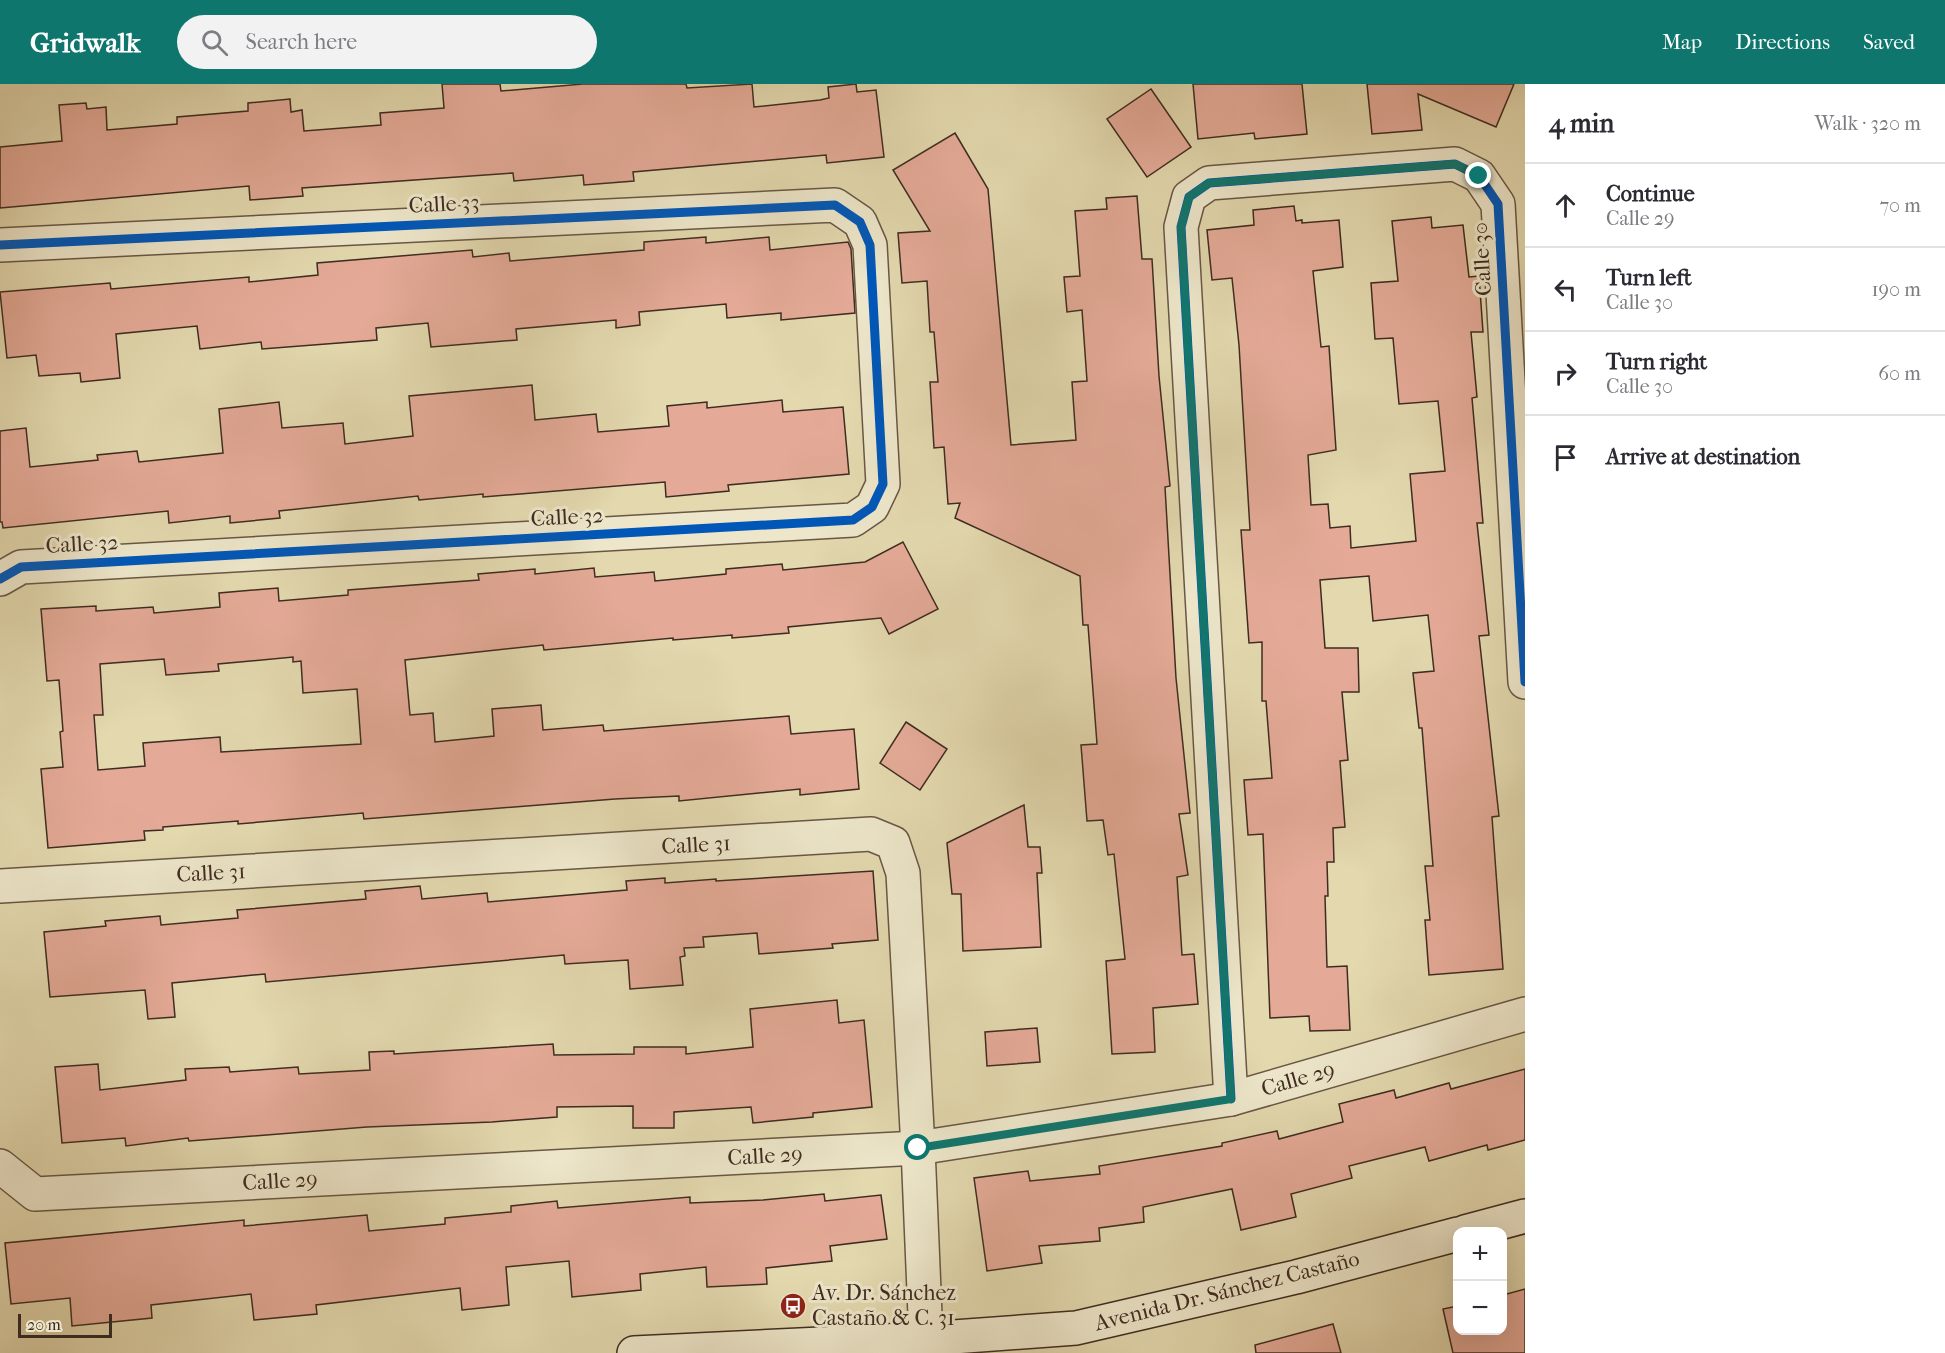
<!DOCTYPE html>
<html lang="en">
<head>
<meta charset="utf-8">
<style>
  body { margin:0; font-family:"IM FELL French Canon",serif; background:#f2f2f3; color:#2b2b33 }
  .controls { position:absolute; right:18px; bottom:18px; display:grid; overflow:hidden; border-radius:12px; box-shadow:0 6px 24px #0002 }
  .controls button { width:54px; height:54px; display:grid; place-items:center; padding:0; border:0; border-bottom:2px solid #e1e1e2; background:#fff; color:#2b2b33; font:30px sans-serif }
  .scale { position:absolute; left:18px; bottom:15px; width:94px; box-sizing:border-box; padding-left:6px; border:3px solid #3f2c21; border-top:0; font-size:16px; line-height:21px; white-space:nowrap; color:#3f2c21; -webkit-text-stroke:4px #ede6ca; paint-order:stroke }
  .stop { position:absolute; width:18px; height:18px; margin:-14px; border:4px solid #0f766e; border-radius:50%; background:#fff }
  .stop.end { background:#0f766e; border-color:#fff; box-shadow:0 2px 6px #0008 }
  .list { margin:0; padding:0; list-style:none }
  h2 { display:flex; justify-content:space-between; align-items:center; height:78px; margin:0; padding:0 24px; font-size:26px }
  h2 small { font-size:20px; font-weight:400; color:#7c7c81 }
  .list li { display:grid; grid-template-columns:39px 1fr auto; gap:18px; align-items:center; box-sizing:border-box; height:84px; padding:0 24px; border-top:2px solid #e1e1e2 }
  .list b { display:block; font-size:22px; white-space:nowrap }
  .list p { margin:0; font-size:20px; white-space:nowrap; color:#7c7c81 }
  .list em { font-size:20px; font-style:normal; color:#7c7c81 }
  .icon { flex:none; width:33px; height:33px; fill:none; stroke:currentColor; stroke-width:2; stroke-linecap:round; stroke-linejoin:round }
  .map { position:relative; flex:none; width:1525px; height:1269px; overflow:hidden }
  header { display:flex; align-items:center; gap:36px; box-sizing:border-box; height:84px; padding:0 30px; background:#0f766e; color:#fff }
  header strong { font-size:28px }
  nav { display:flex; gap:33px; margin-inline-start:auto; font-size:21px }
  .search { width:420px; height:54px; background:#f2f2f3; display:flex; align-items:center; gap:15px; box-sizing:border-box; padding:0 21px; border-radius:33px; color:#7c7c81; font-size:22px }
  main { display:flex }
  aside { flex:1; background:#fff }
  .map>svg:first-child { display:block }
</style>
</head>
<body>
<header>
<strong>Gridwalk</strong>
<div class="search"><svg class="icon" aria-label="search" viewBox="0 0 24 24"><circle cx="10" cy="10" r="6"/><path d="M15 15l6 6"/></svg>Search here</div>
<nav><a>Map</a><a>Directions</a><a>Saved</a></nav>
</header>
<main>
<div class="map">
<svg width="1525" height="1269" viewBox="0 0 1525 1269">
  <rect width="100%" height="100%" fill="#e3d8ae"/>
  <filter id="stains"><feTurbulence type="fractalNoise" baseFrequency=".00333" numOctaves="4"/><feColorMatrix values="0 0 0 0 .2 0 0 0 0 .09 0 0 0 0 .02 0 0 0 .5 -.17"/></filter>
  <radialGradient id="worn" r=".72"><stop offset=".6" stop-color="#630" stop-opacity="0"/><stop offset="1" stop-color="#630" stop-opacity=".3"/></radialGradient>
  <g fill="#e4aa97" stroke="#3f2c21" stroke-width="1.5" fill-rule="evenodd">
    <polygon points="442,0 500,0 501,7 583,0 686,0 687,4 752,0 754,23 820,16 829,14 828,3 856,0 857,8 876,6 884,73 827,79 826,71 633,88 634,97 584,101 583,91 514,97 513,89 302,104 303,112 250,116 249,102 0,124 0,63 62,57 59,21 86,19 87,25 106,23 107,46 177,40 177,33 248,27 248,19 290,15 291,28 302,26 304,47 381,41 380,29 444,24"/>
    <polygon points="1193,0 1302,0 1307,50 1255,55 1254,49 1198,55"/>
    <polygon points="1367,0 1514,0 1496,43 1418,10 1422,46 1372,50"/>
    <polygon points="1151,5 1191,63 1147,93 1107,35"/>
    <polygon points="955,49 988,105 1011,361 1076,356 1072,298 1087,297 1082,226 1067,228 1064,193 1080,192 1075,127 1107,125 1106,114 1137,112 1142,175 1152,175 1159,292 1170,402 1165,403 1176,594 1190,729 1179,730 1188,791 1177,793 1182,871 1194,870 1198,920 1153,924 1155,968 1112,970 1106,877 1125,875 1114,770 1108,771 1103,736 1087,737 1081,661 1097,660 1088,541 1083,541 1080,492 955,434 960,419 948,420 944,363 934,364 930,298 938,298 934,248 930,248 927,197 902,199 898,149 930,147 893,86"/>
    <polygon points="1294,122 1296,137 1302,136 1302,139 1339,136 1343,183 1313,187 1321,263 1329,262 1336,366 1308,371 1311,421 1328,420 1330,444 1350,442 1351,464 1416,457 1410,390 1445,387 1438,317 1399,320 1393,254 1375,255 1371,199 1398,197 1392,137 1431,133 1432,144 1463,141 1469,193 1479,192 1483,248 1471,248 1477,313 1472,314 1483,439 1477,439 1489,551 1479,552 1499,732 1492,733 1503,885 1429,891 1425,836 1430,836 1425,782 1433,782 1422,644 1419,644 1413,589 1434,587 1428,531 1373,537 1369,492 1320,496 1325,564 1358,564 1359,608 1342,608 1348,676 1340,677 1345,743 1333,744 1334,778 1327,778 1328,812 1325,812 1327,883 1347,882 1350,946 1310,947 1309,932 1270,934 1263,750 1248,751 1244,696 1272,694 1266,617 1262,617 1262,558 1249,559 1241,446 1250,446 1239,261 1232,194 1212,196 1207,146 1254,141 1253,126"/>
    <polygon points="706,153 706,159 769,153 770,166 848,158 851,165 855,229 781,236 781,229 727,234 726,220 639,228 640,241 616,244 616,236 516,245 517,256 431,263 428,239 376,244 377,256 262,265 261,258 200,265 197,242 116,250 120,294 81,298 80,289 39,292 36,271 7,274 0,208 110,199 111,205 249,193 249,198 318,191 317,179 472,166 473,173 509,169 510,177 644,166 644,158"/>
    <polygon points="532,301 535,336 596,330 598,348 669,342 667,322 707,318 707,324 782,316 783,328 843,323 849,390 728,401 729,407 666,413 665,398 483,413 483,410 419,416 418,412 279,427 280,434 230,439 230,432 169,439 168,427 3,444 2,438 0,438 0,347 26,344 30,383 98,376 97,371 137,367 139,378 223,369 219,325 279,318 282,344 343,339 345,360 413,352 409,312"/>
    <path d="M903,458L938,525L889,550L881,534L788,543L789,549L732,554V551L673,556V554L544,566L543,561L405,576L410,631L433,629L435,658L494,652L492,625L541,621L543,646L603,641L604,647L789,632L791,650L854,645L859,705L800,711V705L679,717V712L615,715L364,735L363,729L238,740V737L163,743V746L144,747L145,756L48,764L41,685L63,683L60,648L63,647L59,596L47,597L41,525L96,522V527L153,523L154,529L220,523L219,509L278,504L279,517L348,511V506L479,496L478,490L535,485V490L594,484L595,493L654,488L655,497L726,490V485L760,482L782,480L783,486L865,478ZM293,573V578L301,577L303,609L357,605L361,660L221,668L220,653L143,659L145,682L98,686L94,631H103L100,580L164,575L166,591L219,587L218,580Z"/>
    <polygon points="906,638 947,665 920,706 880,679"/>
    <polygon points="1024,721 1028,763 1040,763 1042,789 1037,789 1041,863 963,867 961,810 952,810 947,759"/>
    <polygon points="873,787 878,856 832,860 833,864 759,870 757,849 703,853 704,863 684,864 685,872 680,873 683,901 630,905 628,876 565,880 564,871 266,898 265,890 172,899 175,933 148,935 145,906 50,913 44,848 106,842 105,837 160,832 161,841 238,834 237,826 366,815 365,807 420,802 422,815 487,809 488,818 627,806 626,797 665,794 665,799 716,795 716,797"/>
    <polygon points="837,916 839,939 864,936 872,1023 813,1029 813,1033 753,1039 751,1023 674,1028 674,1044 633,1044 633,1022 557,1023 557,1033 492,1038 367,1043 189,1057 188,1054 126,1062 125,1054 62,1059 55,983 98,980 100,1006 186,996 185,985 229,983 230,988 298,983 299,990 370,986 369,968 394,967 394,970 553,960 554,971 634,970 634,963 686,963 686,970 753,963 750,925"/>
    <polygon points="1037,944 1040,978 987,982 985,948"/>
    <polygon points="1525,985 1525,1056 1488,1066 1487,1061 1429,1077 1425,1063 1349,1082 1352,1094 1291,1110 1296,1133 1241,1146 1232,1105 1143,1123 1144,1138 1099,1144 1100,1157 1039,1162 1042,1179 987,1187 974,1094 1028,1087 1030,1097 1100,1090 1099,1082 1222,1062 1222,1059 1277,1047 1279,1055 1343,1038 1339,1020 1394,1006 1396,1014 1449,999 1451,1005"/>
    <polygon points="824,1110 825,1117 881,1111 887,1155 830,1162 832,1177 766,1184 767,1200 707,1203 706,1183 640,1190 641,1206 572,1213 569,1177 506,1183 509,1221 462,1226 460,1204 316,1221 317,1230 254,1236 251,1210 151,1221 152,1234 72,1242 70,1214 11,1220 5,1159 244,1136 244,1142 367,1131 369,1147 445,1140 445,1134 511,1128 511,1122 557,1117 558,1124 690,1113 690,1119 763,1116"/>
    <polygon points="1525,1205 1525,1269 1453,1269 1443,1225 1458,1222 1458,1246 1503,1246 1503,1211"/>
    <polygon points="1333,1240 1341,1269 1256,1269 1255,1261"/>
  </g>
  <g fill="none" stroke-linecap="round" stroke-linejoin="round">
    <g stroke="#685744" stroke-width="36">
      <g id="street">
        <polyline points="0,161 835,121 860,138 870,161 883,400 872,423 853,436 21,483 0,495"/>
        <polyline points="0,802 871,750 893,759 903,789 918,1064 926,1255"/>
        <polyline points="1231,1015 1181,143 1189,113 1209,99 1455,80 1479,92 1498,120 1525,598"/>
        <polyline points="0,1082 35,1110 918,1064 1231,1015 1525,930"/>
      </g>
    </g>
    <g stroke="#3f2c21" stroke-width="36">
      <g id="secondary">
        <polyline points="1465,1148 1525,1132"/>
        <polyline points="634,1269 926,1255 1076,1244 1296,1193 1458,1150"/>
      </g>
    </g>
    <use href="#street" stroke="#ede6ca" stroke-width="33"/>
    <use href="#secondary" stroke="#ede6ca" stroke-width="33"/>
    <g stroke="#ede6ca" stroke-width="13">
      <g id="cycleway">
        <polyline points="0,161 835,121 860,138 870,161 883,400 872,423 853,436 21,483 0,495"/>
        <polyline points="1231,1015 1181,143 1189,113 1209,99 1455,80 1479,92 1498,120 1525,598"/>
      </g>
    </g>
    <use href="#cycleway" stroke="#0057b8" stroke-width="9"/>
  </g>
  <g fill="none" stroke-linecap="round" stroke-linejoin="round">
    <polyline stroke="#0f766e" stroke-width="8" points="918,1064 1231,1015 1181,143 1189,113 1209,99 1455,80 1479,92"/>
  </g>
  <defs>
    <g id="bus-disc" transform="scale(1.35)"><circle r="9.5" fill="#8f2418" stroke="#ede6ca"/><path d="M-5-6H5V4H4V6H2V4H-2V6H-4V4H-5ZM-3.5-4V0h7V-4ZM-3.5 1.2v1.5H-2V1.2ZM2 1.2v1.5H3.5V1.2Z" fill="#fff"/></g>
  </defs>
  <g fill-rule="evenodd">
    <use href="#bus-disc" x="793" y="1222"/>
  </g>
  <g text-anchor="middle" dominant-baseline="central" stroke-width="6" stroke-linejoin="round" paint-order="stroke">
    <g font-size="22" fill="#3f2c21" stroke="#ede6ca">
      <text transform="translate(444 120) rotate(-3)">Calle 33</text>
      <text transform="translate(1482 175) rotate(-93)">Calle 30</text>
      <text transform="translate(567 433) rotate(-3)">Calle 32</text>
      <text transform="translate(82 460) rotate(-3)">Calle 32</text>
      <text transform="translate(696 761) rotate(-3)">Calle 31</text>
      <text transform="translate(211 789) rotate(-3)">Calle 31</text>
      <text transform="translate(1298 995) rotate(-16)">Calle 29</text>
      <text transform="translate(765 1072) rotate(-3)">Calle 29</text>
      <text transform="translate(280 1097) rotate(-3)">Calle 29</text>
      <text transform="translate(1227 1207) rotate(-14)">Avenida Dr. Sánchez Castaño</text>
    </g>
    <g font-size="22" fill="#3f2c21" stroke="#ede6ca" text-anchor="start">
      <text x="812" y="1209">Av. Dr. Sánchez<tspan x="812" dy="25">Castaño &amp; C. 31</tspan></text>
    </g>
  </g>
  <rect width="100%" height="100%" filter="url(#stains)"/>
  <rect width="100%" height="100%" fill="url(#worn)"/>
</svg>
<div class="controls">
<button>+</button>
<button>−</button>
</div>
<div class="scale">20 m</div>
<div class="stop" style="left:918px;top:1064px"></div>
<div class="stop end" style="left:1479px;top:92px"></div>
</div>
<aside>
<h2>4 min<small>Walk · 320 m</small></h2>
<ul class="list">
<li><svg class="icon" aria-label="ahead" viewBox="0 0 24 24"><path d="M12 20V5M6 11l6-6 6 6"/></svg><div><b>Continue</b><p>Calle 29</p></div><em>70 m</em></li>
<li><svg class="icon" aria-label="left" viewBox="0 0 24 24"><path d="M17 20v-9H6M10 6l-5 5 5 5"/></svg><div><b>Turn left</b><p>Calle 30</p></div><em>190 m</em></li>
<li><svg class="icon" aria-label="right" viewBox="0 0 24 24"><path d="M7 20v-9h11M14 6l5 5-5 5"/></svg><div><b>Turn right</b><p>Calle 30</p></div><em>60 m</em></li>
<li><svg class="icon" aria-label="arrive" viewBox="0 0 24 24"><path d="M6 21V4h12l-3 4 3 4H6"/></svg><div><b>Arrive at destination</b></div></li>
</ul>
</aside>
</main>
</body>
</html>
